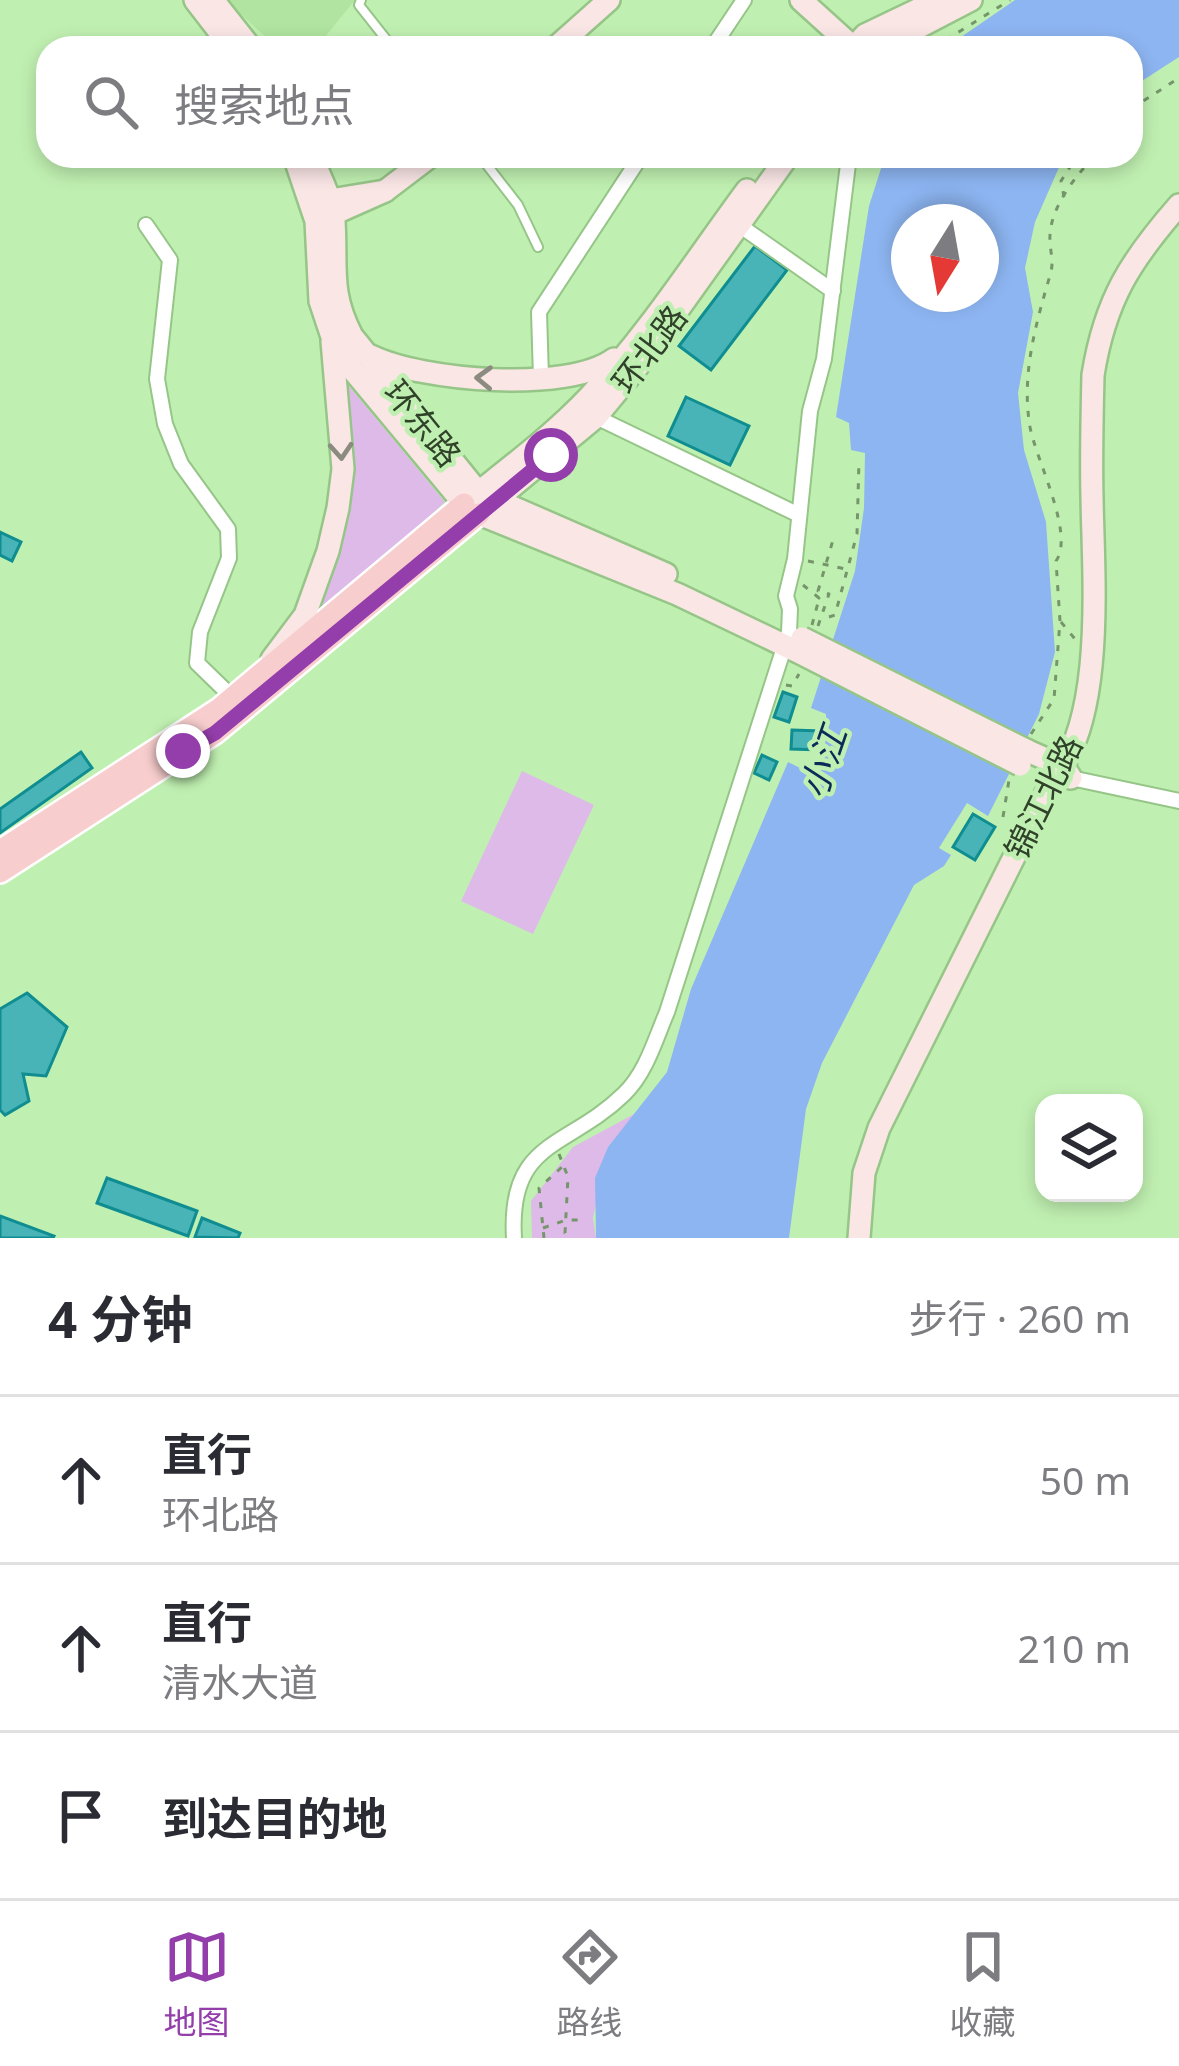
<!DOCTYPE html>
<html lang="zh">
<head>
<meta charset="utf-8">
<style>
  body { margin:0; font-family:"Noto Sans","Noto Sans SC",sans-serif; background:#f7f7f7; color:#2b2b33 }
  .controls { position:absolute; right:36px; bottom:36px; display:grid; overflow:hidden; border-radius:24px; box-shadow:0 6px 18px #0003 }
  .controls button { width:108px; height:108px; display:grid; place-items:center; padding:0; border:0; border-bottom:3px solid #e1e1e2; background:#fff; color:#2b2b33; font:60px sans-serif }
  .compass { position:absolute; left:891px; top:204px; width:108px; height:108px; border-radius:50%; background:#fff; box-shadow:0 6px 18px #0003; rotate:191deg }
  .stop { position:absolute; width:36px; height:36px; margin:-27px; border:9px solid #943eab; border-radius:50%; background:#fff }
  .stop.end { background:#943eab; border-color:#fff; box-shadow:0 3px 12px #0008 }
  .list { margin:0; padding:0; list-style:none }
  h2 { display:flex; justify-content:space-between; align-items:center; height:156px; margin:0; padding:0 48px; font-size:51px }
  h2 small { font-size:39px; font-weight:400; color:#7c7c81 }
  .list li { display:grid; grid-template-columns:78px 1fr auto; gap:36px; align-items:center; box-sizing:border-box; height:168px; padding:0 48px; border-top:3px solid #e1e1e2 }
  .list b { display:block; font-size:45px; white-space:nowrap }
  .list p { margin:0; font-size:39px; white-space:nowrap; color:#7c7c81 }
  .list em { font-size:39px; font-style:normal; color:#7c7c81 }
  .icon { flex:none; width:66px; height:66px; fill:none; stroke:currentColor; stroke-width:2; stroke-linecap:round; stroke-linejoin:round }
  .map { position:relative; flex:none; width:1179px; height:1238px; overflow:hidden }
  .search { position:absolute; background:#fff; box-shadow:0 6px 18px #0003; left:36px; right:36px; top:36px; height:132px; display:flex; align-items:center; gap:30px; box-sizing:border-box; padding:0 42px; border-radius:36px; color:#7c7c81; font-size:45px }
  .sheet { height:660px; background:#fff }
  nav { display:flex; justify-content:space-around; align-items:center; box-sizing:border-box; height:168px; border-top:3px solid #e1e1e2; background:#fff; font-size:33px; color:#7c7c81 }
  nav a { display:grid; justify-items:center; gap:6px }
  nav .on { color:#943eab }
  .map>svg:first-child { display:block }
</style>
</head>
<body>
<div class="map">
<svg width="1179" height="1238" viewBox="0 0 1179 1238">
  <rect width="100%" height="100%" fill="#c0f0b1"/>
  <polygon fill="#b0e4a0" points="225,0 355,0 316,48 278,48"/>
  <g fill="#debae8">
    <polygon points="345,381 445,502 317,623 339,519"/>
    <polygon points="522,771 594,805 533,934 461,901"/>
    <polygon points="636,1113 608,1147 593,1218 596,1238 532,1238 531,1201 573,1147"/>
  </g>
  <g fill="#8db5f1" fill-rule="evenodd">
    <polygon points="1015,0 1179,0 1179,57 1131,88 1131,48 945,48"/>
    <path d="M885,156H1064L1035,222L1025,268L1033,312L1018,393L1024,450L1046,522L1055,652L1039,714L988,816L967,803L939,848L951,855L944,866L914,885L822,1063L806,1109L789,1238H596L595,1178L608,1147L667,1072L691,989L788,762L806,771L825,752L826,714L811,708L855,571L864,508L865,453L851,450L849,423L836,417L869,206ZM909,222H981V294H909Z"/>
  </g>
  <g fill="#48b4b8" stroke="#0f8d91" stroke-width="3">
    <polygon points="755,246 787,270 711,370 679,346"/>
    <polygon points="686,397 749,426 730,465 668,436"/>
    <polygon points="0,532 21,542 12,561 0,555"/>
    <polygon points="783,692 797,697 789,722 774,717"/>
    <polygon points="792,730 821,731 821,750 791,749"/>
    <polygon points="81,752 92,768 0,833 0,809"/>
    <polygon points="762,755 777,762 769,780 754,773"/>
    <polygon points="973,814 995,827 975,860 953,847"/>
    <polygon points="27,993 67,1027 46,1076 23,1074 29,1101 5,1115 0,1110 0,1009"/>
    <polygon points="107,1178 197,1211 188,1236 97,1203"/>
    <polygon points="0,1216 54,1236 53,1238 0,1238"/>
    <polygon points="202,1218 240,1233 238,1238 195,1237"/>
  </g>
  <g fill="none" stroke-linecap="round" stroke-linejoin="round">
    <g stroke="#96c588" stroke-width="12">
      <g id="lane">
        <polyline points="361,0 359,5 393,48"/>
        <polyline points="480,156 518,205 538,247"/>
      </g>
    </g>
    <g stroke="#96c588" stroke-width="18">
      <g id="street">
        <polyline points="712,48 744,0"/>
        <polyline points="146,225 170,260 157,379 165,424 181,464 228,529 229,558 200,632 197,663 233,698"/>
        <polyline points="739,225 833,291"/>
        <polyline points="541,378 539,312 641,156"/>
        <polyline points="596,417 797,514"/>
        <polyline points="1071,778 1179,801"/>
        <path d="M514,1238C508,1139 568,1149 624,1094C646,1073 655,1040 667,1012L789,632L790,609L786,596L795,559L810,411L824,359L849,156"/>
      </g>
    </g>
    <g stroke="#96c588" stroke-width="26">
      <g id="secondary">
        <polyline points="195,0 232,48"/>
        <polyline points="213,0 251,48"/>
        <polyline points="801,0 854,48"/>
        <polyline points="555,48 609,0"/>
        <polyline points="853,48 865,35 938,0"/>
        <polyline points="879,48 971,0"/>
        <polyline points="294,156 316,221 320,301 331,334 352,369 464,504 479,514 677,594 796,651"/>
        <path d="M312,156C319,176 333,200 334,221C337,268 329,292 352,336L478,492L666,574"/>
        <polyline points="385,191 431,156"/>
        <polyline points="318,202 385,191 322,219"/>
        <path d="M371,356C422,381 568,393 614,359"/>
        <path d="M469,500C510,467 553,435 589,397C648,334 696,259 747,190"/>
        <polyline points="484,510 596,417 638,366 788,156"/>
        <polyline points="272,659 305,615 328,551 338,508 343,469 332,341"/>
        <polyline points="1028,751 1064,767 1071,778"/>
        <path d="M859,1238L864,1173L879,1128L1053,779C1106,719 1093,573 1092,497C1091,456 1092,416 1093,375C1105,300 1130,261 1179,205"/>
      </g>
    </g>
    <g stroke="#fff" stroke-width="26">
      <g id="primary">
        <polyline points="0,851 219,709 464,504"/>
        <polyline points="0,872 215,733 479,514"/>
      </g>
    </g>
    <g stroke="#75966b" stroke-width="3" stroke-dasharray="6 9" stroke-linecap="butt">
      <polyline points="933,48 1010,0"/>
      <polyline points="1131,109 1179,78"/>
      <polyline points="1064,197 1061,181 1077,156"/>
      <polyline points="808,561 846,569"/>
      <polyline points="803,585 819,598 818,593"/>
      <polyline points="829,617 835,615 857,534 859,460"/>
      <polyline points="1061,622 1075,639"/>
      <polyline points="812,625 819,599"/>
      <polyline points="818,626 829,594 818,591 833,540"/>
      <polyline points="786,685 792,686 799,674"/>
      <path d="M1031,734L1054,699L1060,621L1056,561C1075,534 1036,460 1030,427C1021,374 1036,323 1051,272C1054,259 1049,248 1050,235C1051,207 1076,175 1095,156"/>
      <polyline points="1003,817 1009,780"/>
      <polyline points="559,1154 568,1177 565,1233 571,1238"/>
      <polyline points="543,1228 566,1220 586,1220"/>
      <polyline points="544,1238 539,1188 562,1167"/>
    </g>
    <use href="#lane" stroke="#fff" stroke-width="8"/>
    <use href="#street" stroke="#fff" stroke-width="14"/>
    <use href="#secondary" stroke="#fbe6e6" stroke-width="21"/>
    <use href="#primary" stroke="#f7cdcd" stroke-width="21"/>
    <g stroke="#96c588" stroke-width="26" stroke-linecap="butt">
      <g id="secondary-bridge">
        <polyline points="802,638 1028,751"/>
        <polyline points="796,651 1020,765"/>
      </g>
    </g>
    <use href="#secondary-bridge" stroke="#fbe6e6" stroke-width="21"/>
  </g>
  <defs><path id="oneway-chevron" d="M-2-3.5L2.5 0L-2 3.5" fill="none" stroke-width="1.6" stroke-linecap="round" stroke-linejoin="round" transform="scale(3)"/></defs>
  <g stroke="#8b8c7f">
    <use href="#oneway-chevron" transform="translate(484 378) rotate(-178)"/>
    <use href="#oneway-chevron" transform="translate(341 451) rotate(86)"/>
  </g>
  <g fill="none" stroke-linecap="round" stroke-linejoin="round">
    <polyline stroke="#943eab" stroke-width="15" points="183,751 215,733 551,455"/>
  </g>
  <g text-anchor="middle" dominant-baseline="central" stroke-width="9" stroke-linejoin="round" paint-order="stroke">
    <g font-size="33" fill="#30432a" stroke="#c0f0b1">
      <text transform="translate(649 349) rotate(-53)">环北路</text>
      <text transform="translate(423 423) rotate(51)">环东路</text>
      <text transform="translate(1043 797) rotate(-64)">锦江北路</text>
    </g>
    <g font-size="36" font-style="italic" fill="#0b2b59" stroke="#c0f0b1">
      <text transform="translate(823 762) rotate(-71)">小江</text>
    </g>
  </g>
</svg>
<div class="controls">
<button><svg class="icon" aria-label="layers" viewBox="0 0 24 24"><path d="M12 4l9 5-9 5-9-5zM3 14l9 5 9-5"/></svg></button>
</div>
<svg class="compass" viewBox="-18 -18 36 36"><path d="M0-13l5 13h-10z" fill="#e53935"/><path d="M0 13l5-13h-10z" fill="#7c7c81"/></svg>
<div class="stop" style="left:551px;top:455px"></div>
<div class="stop end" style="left:183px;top:751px"></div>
<div class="search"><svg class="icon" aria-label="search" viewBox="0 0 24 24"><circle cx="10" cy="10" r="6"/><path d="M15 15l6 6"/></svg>搜索地点</div>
</div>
<section class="sheet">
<h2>4 分钟<small>步行 · 260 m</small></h2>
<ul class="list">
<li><svg class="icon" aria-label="ahead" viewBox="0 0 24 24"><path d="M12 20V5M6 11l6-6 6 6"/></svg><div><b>直行</b><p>环北路</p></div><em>50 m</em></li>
<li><svg class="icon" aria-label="ahead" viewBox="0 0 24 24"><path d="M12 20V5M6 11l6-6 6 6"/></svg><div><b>直行</b><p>清水大道</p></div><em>210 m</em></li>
<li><svg class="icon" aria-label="arrive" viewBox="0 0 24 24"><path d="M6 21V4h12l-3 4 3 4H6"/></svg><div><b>到达目的地</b></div></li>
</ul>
</section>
<nav>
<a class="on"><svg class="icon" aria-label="map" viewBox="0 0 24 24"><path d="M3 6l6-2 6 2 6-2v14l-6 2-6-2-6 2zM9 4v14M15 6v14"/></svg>地图</a>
<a><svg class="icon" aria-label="directions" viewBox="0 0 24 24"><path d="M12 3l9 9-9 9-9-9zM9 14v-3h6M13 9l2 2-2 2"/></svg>路线</a>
<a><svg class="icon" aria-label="saved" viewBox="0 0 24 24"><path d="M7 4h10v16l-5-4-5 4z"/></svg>收藏</a>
</nav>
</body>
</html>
